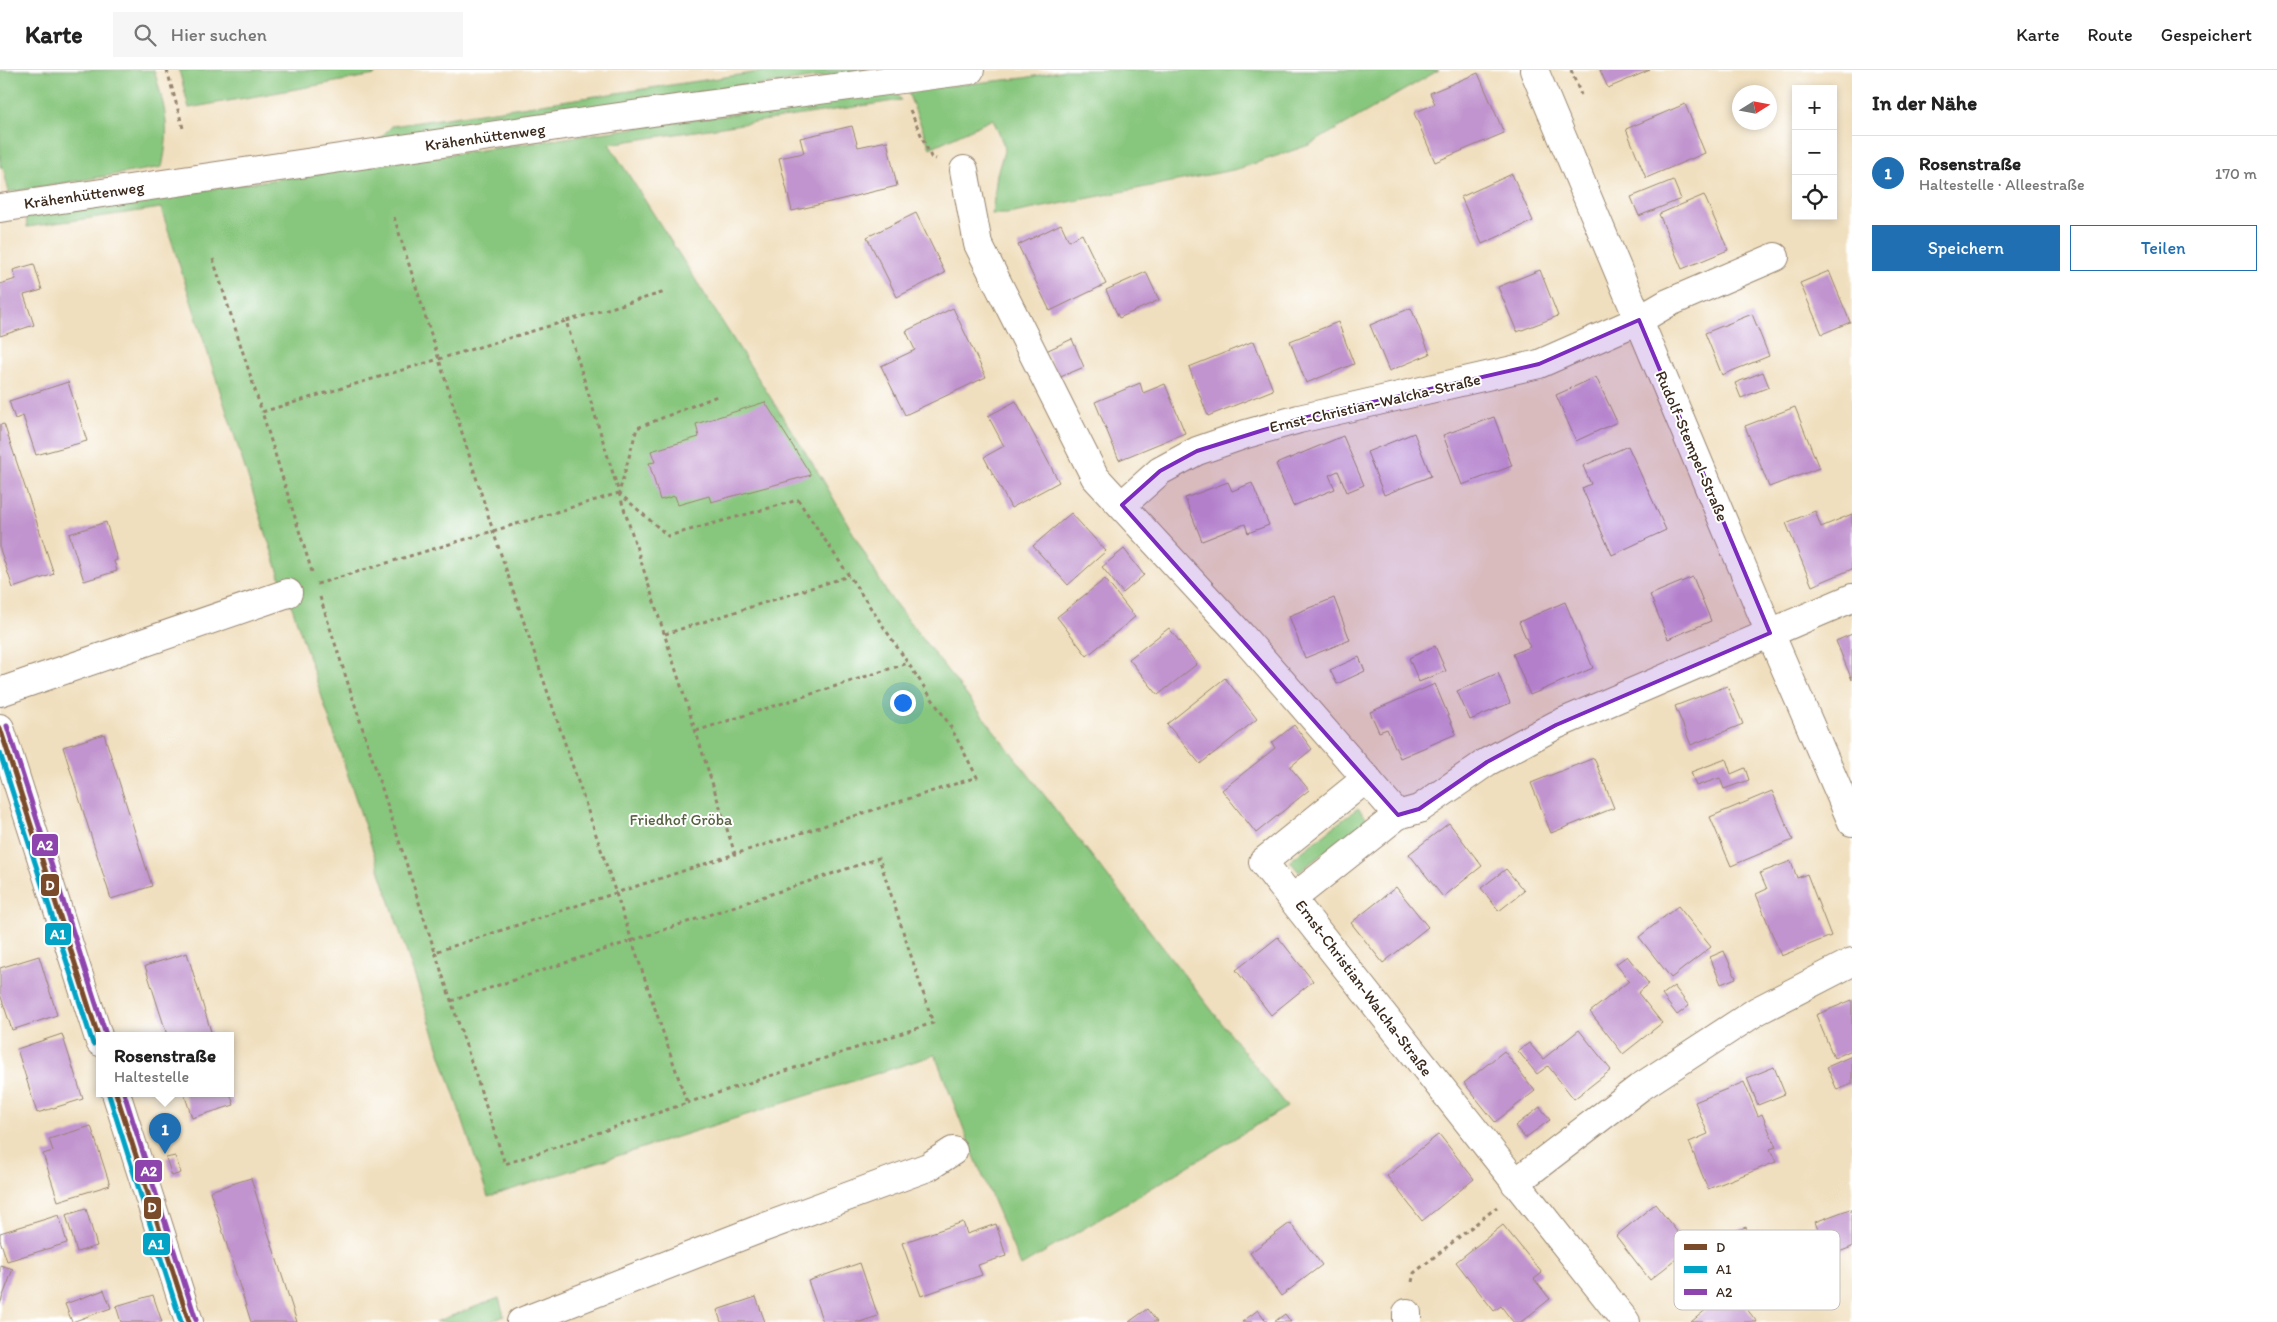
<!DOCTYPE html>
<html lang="de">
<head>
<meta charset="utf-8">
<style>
  body { margin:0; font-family:Itim,sans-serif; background:#f6f6f6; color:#222 }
  .controls { position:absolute; right:15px; top:15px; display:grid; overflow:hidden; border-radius:0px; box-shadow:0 2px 8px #0003 }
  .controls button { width:45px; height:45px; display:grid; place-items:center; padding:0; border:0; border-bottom:1px solid #e0e0e0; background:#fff; color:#222; font:25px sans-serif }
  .compass { position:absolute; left:1732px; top:15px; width:45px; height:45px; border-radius:50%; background:#fff; box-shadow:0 2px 8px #0003; rotate:79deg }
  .you { position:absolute; left:902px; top:632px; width:18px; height:18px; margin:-12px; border:4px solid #fff; border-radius:50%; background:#1a73e8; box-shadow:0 0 0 8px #1a73e833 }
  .badge { display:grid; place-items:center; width:32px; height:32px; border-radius:50%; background:#1f6fb2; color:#fff; font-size:16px; font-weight:700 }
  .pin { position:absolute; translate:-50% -41px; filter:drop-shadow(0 1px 2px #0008) }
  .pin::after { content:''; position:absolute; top:26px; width:18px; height:15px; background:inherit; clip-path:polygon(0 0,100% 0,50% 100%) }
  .popup { position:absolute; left:96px; top:962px; width:138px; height:65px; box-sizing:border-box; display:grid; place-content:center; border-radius:0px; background:#fff; filter:drop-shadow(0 1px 4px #0005); font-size:16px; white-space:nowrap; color:#767676 }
  .popup b { font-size:19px; color:#222 }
  .popup::after { content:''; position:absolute; left:50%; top:100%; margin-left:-10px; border:10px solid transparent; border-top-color:#fff }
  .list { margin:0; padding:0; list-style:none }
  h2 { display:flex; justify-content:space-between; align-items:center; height:65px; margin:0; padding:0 20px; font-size:21px }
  h2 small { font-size:16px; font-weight:400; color:#767676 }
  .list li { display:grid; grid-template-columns:32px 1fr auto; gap:15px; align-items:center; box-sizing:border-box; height:75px; padding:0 20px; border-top:1px solid #e0e0e0 }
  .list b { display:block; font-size:19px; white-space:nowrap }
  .list p { margin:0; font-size:16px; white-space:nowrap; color:#767676 }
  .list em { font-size:16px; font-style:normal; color:#767676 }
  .actions { display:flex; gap:10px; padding:15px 20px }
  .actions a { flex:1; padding:11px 0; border:1px solid #1f6fb2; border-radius:0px; text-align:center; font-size:18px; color:#1f6fb2 }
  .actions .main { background:#1f6fb2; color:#fff }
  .icon { flex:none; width:28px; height:28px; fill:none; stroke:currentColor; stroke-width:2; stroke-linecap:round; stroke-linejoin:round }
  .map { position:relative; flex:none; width:1852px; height:1252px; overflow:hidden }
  header { display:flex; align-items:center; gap:30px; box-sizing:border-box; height:70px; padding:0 25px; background:#fff; border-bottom:1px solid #e0e0e0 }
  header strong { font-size:24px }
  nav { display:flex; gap:28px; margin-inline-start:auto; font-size:18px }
  .search { width:350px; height:45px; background:#f6f6f6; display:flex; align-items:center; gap:12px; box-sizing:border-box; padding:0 18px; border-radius:0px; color:#767676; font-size:19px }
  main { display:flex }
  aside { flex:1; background:#fff }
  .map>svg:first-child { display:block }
</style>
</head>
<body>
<header>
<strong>Karte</strong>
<div class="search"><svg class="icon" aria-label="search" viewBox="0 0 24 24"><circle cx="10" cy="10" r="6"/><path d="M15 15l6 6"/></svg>Hier suchen</div>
<nav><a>Karte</a><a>Route</a><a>Gespeichert</a></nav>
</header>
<main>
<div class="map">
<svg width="1852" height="1252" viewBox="0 0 1852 1252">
  <rect width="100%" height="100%" fill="#fff"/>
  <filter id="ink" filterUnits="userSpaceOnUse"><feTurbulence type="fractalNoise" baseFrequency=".02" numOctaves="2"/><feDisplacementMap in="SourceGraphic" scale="10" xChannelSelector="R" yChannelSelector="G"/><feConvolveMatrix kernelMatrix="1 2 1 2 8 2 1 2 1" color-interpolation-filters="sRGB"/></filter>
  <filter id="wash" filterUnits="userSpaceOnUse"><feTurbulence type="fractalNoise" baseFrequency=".0096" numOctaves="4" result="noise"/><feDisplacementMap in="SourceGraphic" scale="20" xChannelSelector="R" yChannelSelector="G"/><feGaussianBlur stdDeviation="1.12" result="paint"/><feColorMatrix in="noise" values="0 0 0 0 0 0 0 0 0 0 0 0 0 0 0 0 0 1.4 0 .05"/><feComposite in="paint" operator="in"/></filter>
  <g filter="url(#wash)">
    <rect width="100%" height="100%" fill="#f0dfbe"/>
    <g fill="#87c67d" stroke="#61784e">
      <path d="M0,0H154C165,38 171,57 162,97L9,122L3,97H0Z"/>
      <polygon points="179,0 374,0 375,5 189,38"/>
      <polygon points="773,0 867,0 378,70 392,56"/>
      <polygon points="1065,0 1439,0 1309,75 1238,99 1008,144 992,144 997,104 1005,78 993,49 930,78 907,20 1024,8"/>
      <polygon points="895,21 901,30 609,74 823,410 887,523 1287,1037 1021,1196 975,1088 935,985 488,1127 292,537 281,510 161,138 27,157 26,147 243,114"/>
      <polygon points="1358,738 1367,749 1299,802 1290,791"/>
      <polygon points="499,1228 504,1246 489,1252 435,1252"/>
    </g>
    <g id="blocks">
      <g fill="#c194cf">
        <polygon points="1600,0 1650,0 1608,18"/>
        <polygon points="1478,3 1504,63 1435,92 1414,43 1435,34 1430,23"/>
        <polygon points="1685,34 1705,83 1646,108 1626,59"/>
        <polygon points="852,56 858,77 887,71 897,116 792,141 779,88 804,83 800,68"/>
        <polygon points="1512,104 1533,151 1482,174 1461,127"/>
        <polygon points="1673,110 1681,129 1639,146 1631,127"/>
        <polygon points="1704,125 1728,180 1682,199 1659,144"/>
        <polygon points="916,143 945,203 897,227 867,167"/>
        <polygon points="1061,154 1069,171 1082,164 1106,214 1050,241 1018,175"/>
        <polygon points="34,194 42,220 24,225 34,255 0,266 0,214 16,209 13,200"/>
        <polygon points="1540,200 1558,246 1517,262 1498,217"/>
        <polygon points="1829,201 1850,252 1822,264 1800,213"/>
        <polygon points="1146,202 1159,230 1119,248 1106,220"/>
        <polygon points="953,238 986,307 905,345 881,296 915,280 906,261"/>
        <polygon points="1411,238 1430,284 1389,301 1370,255"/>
        <polygon points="1752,244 1769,286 1722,305 1705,263"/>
        <polygon points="1338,252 1354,294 1306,313 1290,271"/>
        <polygon points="1072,269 1084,297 1058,308 1046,281"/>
        <polygon points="1254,271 1273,320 1208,346 1189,297"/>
        <polygon points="1763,302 1769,317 1741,328 1735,313"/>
        <polygon points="1596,307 1617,352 1576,371 1556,325"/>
        <polygon points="68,312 87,371 36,385 23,346 15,349 9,331"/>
        <polygon points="1140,313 1143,323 1165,314 1185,363 1119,390 1095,332"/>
        <polygon points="1016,331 1059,412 1011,438 984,387 1004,376 988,346"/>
        <polygon points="765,332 811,405 711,432 709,426 678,435 675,426 660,430 649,393 655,392 651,381 699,367 696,354"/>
        <polygon points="1795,337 1819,398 1769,417 1745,356"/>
        <polygon points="1494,347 1512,396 1462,415 1443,365"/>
        <polygon points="4,354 54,504 13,518 0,479 0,355"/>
        <polygon points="1414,363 1431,406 1384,425 1367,382"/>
        <polygon points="1343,366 1364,415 1347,422 1338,401 1329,405 1335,419 1293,436 1276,394"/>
        <polygon points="1628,376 1666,460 1612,485 1582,418 1591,414 1583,396"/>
        <polygon points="1228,412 1232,421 1252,413 1269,455 1248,463 1245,454 1202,471 1185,428"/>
        <polygon points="1815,441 1821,457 1852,444 1852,499 1812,516 1786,453"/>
        <polygon points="1071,443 1106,481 1068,515 1033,476"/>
        <polygon points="106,452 117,490 114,491 117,501 84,511 69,464"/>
        <polygon points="1124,479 1144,505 1123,523 1102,497"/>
        <polygon points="1693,507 1711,551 1668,569 1650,525"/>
        <polygon points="1105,509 1135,547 1087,586 1057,547"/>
        <polygon points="1334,528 1350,570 1305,588 1289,546"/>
        <polygon points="1565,532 1593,598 1530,625 1513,584 1530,577 1519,552"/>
        <polygon points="1169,558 1197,594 1158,625 1129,589"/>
        <polygon points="1852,564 1852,610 1836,571"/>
        <polygon points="1435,576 1446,601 1419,612 1409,588"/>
        <polygon points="1359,587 1365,601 1337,614 1330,600"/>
        <polygon points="1498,603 1510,633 1470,650 1457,621"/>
        <polygon points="1225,608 1257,649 1200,694 1167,654"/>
        <polygon points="1435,614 1456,664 1400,688 1387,659 1379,662 1370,642"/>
        <polygon points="1727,616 1743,654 1691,675 1675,636"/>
        <polygon points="1294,655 1312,679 1290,697 1309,720 1256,763 1222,720 1275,678 1272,673"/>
        <polygon points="104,664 152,816 111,829 63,677"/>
        <polygon points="1594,688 1614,738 1551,763 1531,713"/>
        <polygon points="1726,689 1731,704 1745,698 1749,710 1724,719 1720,708 1696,716 1691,702"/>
        <polygon points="1772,721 1793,770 1731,796 1710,747"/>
        <polygon points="1449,753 1482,796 1443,827 1409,784"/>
        <polygon points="1791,791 1797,808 1807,804 1831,866 1781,886 1756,824 1767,819 1760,803"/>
        <polygon points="1506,799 1524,821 1499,841 1481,818"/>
        <polygon points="1396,817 1428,857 1383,893 1351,853"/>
        <polygon points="1678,836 1711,877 1671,908 1639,867"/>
        <polygon points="1278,867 1313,911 1271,945 1236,900"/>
        <polygon points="1724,881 1736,908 1721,914 1710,887"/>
        <polygon points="187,883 199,922 212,965 167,965 145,896"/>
        <polygon points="39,886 57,945 12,960 0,924 0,898"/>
        <polygon points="1627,886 1649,914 1638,923 1662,953 1623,984 1590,942 1629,911 1616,894"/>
        <polygon points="1674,916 1689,936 1677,945 1662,925"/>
        <polygon points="1852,930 1852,980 1834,988 1816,945"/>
        <polygon points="1579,960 1611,1000 1574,1029 1548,996 1537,1004 1518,981 1529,973 1543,989"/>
        <polygon points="62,964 83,1029 37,1043 17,979"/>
        <polygon points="1504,981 1535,1021 1495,1052 1464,1013"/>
        <polygon points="1852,986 1852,1014 1837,1020 1827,997"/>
        <polygon points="1774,997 1785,1024 1758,1035 1747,1008"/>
        <polygon points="1744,1012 1758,1046 1762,1044 1776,1077 1770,1079 1776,1092 1708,1119 1689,1072 1708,1064 1695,1032"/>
        <polygon points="184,1023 230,1023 234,1035 192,1048"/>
        <polygon points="1540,1037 1550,1050 1525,1068 1515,1056"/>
        <polygon points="91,1056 110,1115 58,1131 43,1084 53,1081 49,1069"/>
        <polygon points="1439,1064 1474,1109 1422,1151 1387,1106"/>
        <polygon points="175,1086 181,1103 172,1106 166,1088"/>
        <polygon points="251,1108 263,1147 297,1252 251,1252 210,1121"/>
        <polygon points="1655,1134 1690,1178 1650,1210 1616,1166"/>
        <polygon points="86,1139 97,1176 77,1182 66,1145"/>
        <polygon points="1850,1139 1852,1144 1852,1177 1828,1186 1815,1152"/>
        <polygon points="59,1145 67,1173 7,1191 0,1170 0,1163"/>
        <polygon points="963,1152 967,1164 996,1154 1006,1186 978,1195 982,1205 921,1226 902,1173"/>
        <polygon points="1290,1153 1322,1195 1281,1226 1250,1183"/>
        <polygon points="1503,1155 1542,1203 1534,1209 1550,1229 1521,1252 1513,1252 1501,1236 1494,1241 1456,1192"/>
        <polygon points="1746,1157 1754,1178 1736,1185 1728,1164"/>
        <polygon points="1709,1170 1729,1195 1705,1214 1686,1189"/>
        <polygon points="860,1193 878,1246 860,1252 823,1252 808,1211"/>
        <polygon points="0,1195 13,1199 0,1234"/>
        <polygon points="1731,1219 1757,1252 1691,1252"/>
        <polygon points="104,1220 111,1238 72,1252 65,1234"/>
        <polygon points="153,1225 162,1252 121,1252 116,1236"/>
        <polygon points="756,1227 765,1252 721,1252 717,1240"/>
        <polygon points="1147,1239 1157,1252 1129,1252"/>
        <polygon points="1258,1240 1267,1252 1242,1252"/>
        <polygon points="1285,1244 1291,1252 1274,1252"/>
      </g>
    </g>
  </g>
  <g filter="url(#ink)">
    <use href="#blocks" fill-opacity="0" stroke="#96846e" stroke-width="1"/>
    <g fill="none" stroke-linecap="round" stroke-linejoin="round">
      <g stroke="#96846e" stroke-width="30">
        <g id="minor">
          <polyline points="1534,0 1770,563 1852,752"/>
          <polyline points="964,100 978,174 1095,407 1241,565 1398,745"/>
          <polyline points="0,138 653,42 970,0"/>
          <polyline points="1122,435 1160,401 1197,381 1246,364 1299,349 1539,294 1639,250 1668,233 1775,187"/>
          <polyline points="0,622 288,523"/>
          <polyline points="0,658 100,972"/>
          <polyline points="1292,829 1263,792 1367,708"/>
          <polyline points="116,1023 189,1252"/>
          <polyline points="1515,1113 1639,1018 1757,941 1852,892"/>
          <polyline points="1407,1243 1407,1252"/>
          <polyline points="521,1252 757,1160 928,1097 953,1081"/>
          <polyline points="1626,1252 1292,829 1398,745 1419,739 1487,692 1556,655 1852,528"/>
        </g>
      </g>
      <g stroke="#96846e" stroke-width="3" stroke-dasharray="4 4" stroke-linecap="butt">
        <polyline points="167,0 183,58"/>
        <polyline points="1571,0 1581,25"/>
        <polyline points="910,40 931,87 936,89"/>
        <polyline points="394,147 493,461 687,1033 505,1094 435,882"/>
        <polyline points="213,189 262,342"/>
        <polyline points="619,423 735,784 977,707 949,654 798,430 668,466 619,423 637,358 717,326"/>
        <polyline points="312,502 262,342 566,251"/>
        <polyline points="317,514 619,423 566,251 665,222"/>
        <polyline points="320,527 435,882 735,784"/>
        <polyline points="665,564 849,506"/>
        <polyline points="696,661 908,593"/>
        <polyline points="451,931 879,788 933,953 687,1033"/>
        <polyline points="1412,1212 1414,1203 1497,1137"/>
      </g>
      <use href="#minor" stroke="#fff" stroke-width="28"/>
      <g stroke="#fff" stroke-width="9">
        <g id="bus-1">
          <polyline points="0,658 100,972"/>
          <polyline points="116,1023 189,1252"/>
        </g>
      </g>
      <g stroke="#fff" stroke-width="9">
        <g id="bus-2">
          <polyline points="0,683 93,974"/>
          <polyline points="109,1025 181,1252"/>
        </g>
      </g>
      <g stroke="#fff" stroke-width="9">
        <g id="bus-3">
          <polyline points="7,656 106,965"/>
          <polyline points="124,1023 196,1250"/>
        </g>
      </g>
      <use href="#bus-1" stroke="#7a4b2a" stroke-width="5"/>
      <use href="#bus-2" stroke="#03a3c5" stroke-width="5"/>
      <use href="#bus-3" stroke="#8e44ad" stroke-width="5"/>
    </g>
  </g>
  <path fill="#7b2cbf" fill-opacity="0.2" stroke="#7b2cbf" stroke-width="4" stroke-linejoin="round" d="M1639,250L1770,563L1556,655L1487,692L1419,739L1398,745L1122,435L1160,401L1197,381L1299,349L1539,294Z"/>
  <g text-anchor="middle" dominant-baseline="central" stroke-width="4" stroke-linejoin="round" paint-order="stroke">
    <g font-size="16" fill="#3b2a1e" stroke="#fff">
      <text transform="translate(485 67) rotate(-8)">Krähenhüttenweg</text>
      <text transform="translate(84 125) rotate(-8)">Krähenhüttenweg</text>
      <text transform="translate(1375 333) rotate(-13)">Ernst-Christian-Walcha-Straße</text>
      <text transform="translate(1692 376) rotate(67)">Rudolf-Stempel-Straße</text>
      <text transform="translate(1364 918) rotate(53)">Ernst-Christian-Walcha-Straße</text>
    </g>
    <g font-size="16" fill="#56613f" stroke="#fff">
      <text x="681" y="749">Friedhof Gröba</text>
    </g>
  </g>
  <rect x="1674" y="1160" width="166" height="80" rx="8" fill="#fff" stroke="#c4bfbc" stroke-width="1"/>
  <rect x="1684" y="1174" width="23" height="6" fill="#7a4b2a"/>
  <rect x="1684" y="1196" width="23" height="7" fill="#03a3c5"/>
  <rect x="1684" y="1219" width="23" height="6" fill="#8e44ad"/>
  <g font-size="14" fill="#3b2a1e">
    <text x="1716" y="1182">D</text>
    <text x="1716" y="1204">A1</text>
    <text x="1716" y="1227">A2</text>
  </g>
  <g stroke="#fff" stroke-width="2">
    <rect x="31" y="763" width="28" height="24" rx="5" fill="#8e44ad"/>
    <rect x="40" y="803" width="20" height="24" rx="5" fill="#7a4b2a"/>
    <rect x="44" y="852" width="28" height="24" rx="5" fill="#03a3c5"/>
    <rect x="134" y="1089" width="29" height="24" rx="5" fill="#8e44ad"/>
    <rect x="143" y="1126" width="19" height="24" rx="5" fill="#7a4b2a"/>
    <rect x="142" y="1162" width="29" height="24" rx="5" fill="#03a3c5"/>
  </g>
  <g font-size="14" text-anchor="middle" font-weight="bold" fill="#fff">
    <text x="45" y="780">A2</text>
    <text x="50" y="820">D</text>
    <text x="58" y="869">A1</text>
    <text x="149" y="1106">A2</text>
    <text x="152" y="1142">D</text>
    <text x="156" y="1179">A1</text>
  </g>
</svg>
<div class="controls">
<button>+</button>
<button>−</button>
<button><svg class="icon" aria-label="locate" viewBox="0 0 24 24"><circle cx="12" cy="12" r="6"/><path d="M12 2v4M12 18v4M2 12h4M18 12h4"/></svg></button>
</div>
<svg class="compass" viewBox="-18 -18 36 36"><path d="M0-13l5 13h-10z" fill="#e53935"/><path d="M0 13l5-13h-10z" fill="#767676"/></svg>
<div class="you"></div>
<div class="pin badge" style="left:165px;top:1084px">1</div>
<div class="popup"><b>Rosenstraße</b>Haltestelle</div>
</div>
<aside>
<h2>In der Nähe<small></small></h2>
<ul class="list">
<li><span class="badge">1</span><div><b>Rosenstraße</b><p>Haltestelle · Alleestraße</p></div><em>170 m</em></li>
</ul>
<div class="actions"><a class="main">Speichern</a><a>Teilen</a></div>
</aside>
</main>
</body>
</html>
